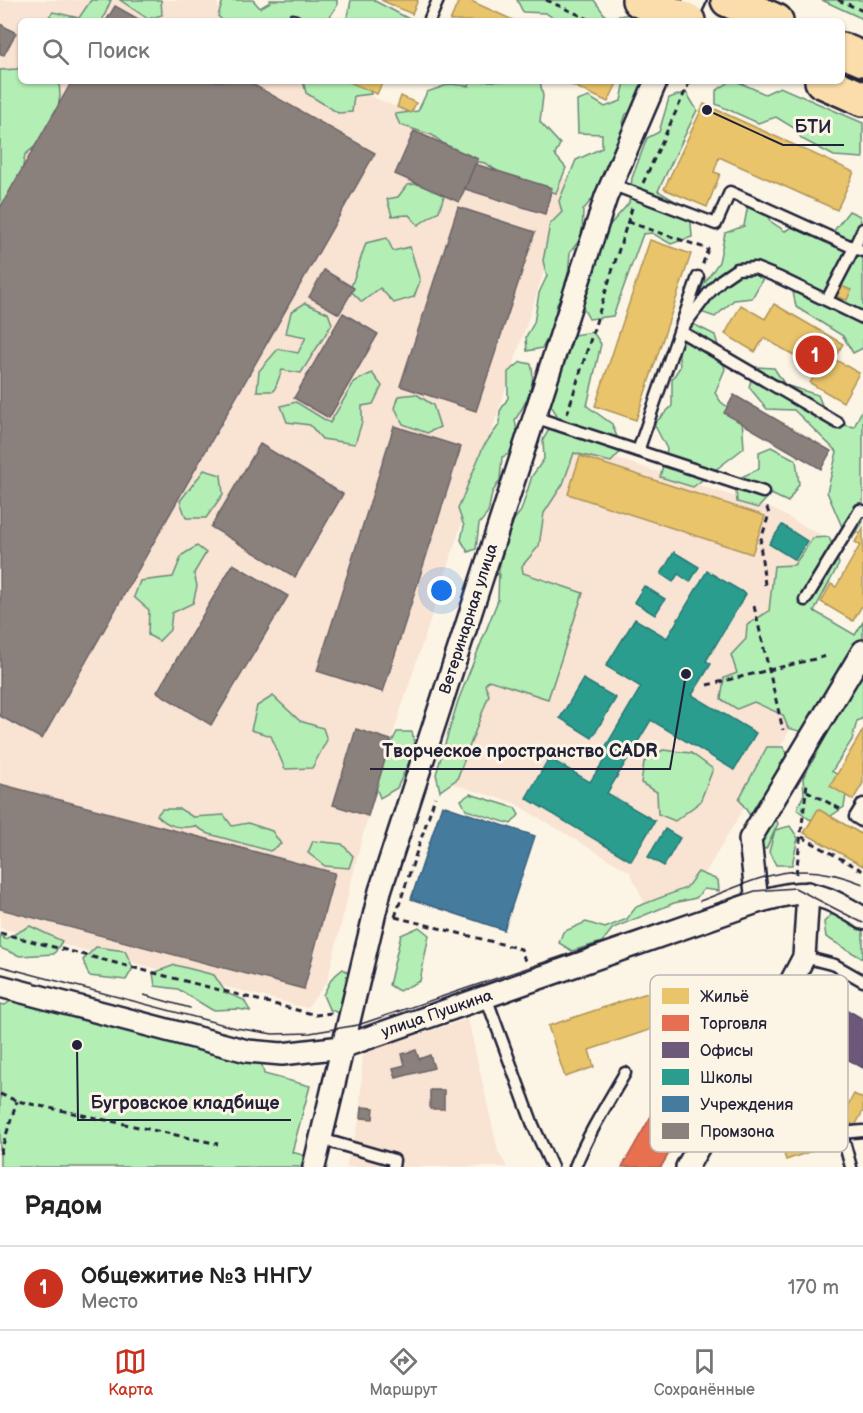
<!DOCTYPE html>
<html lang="ru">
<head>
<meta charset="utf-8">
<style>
  body { margin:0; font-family:"Balsamiq Sans",sans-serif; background:#f2f2f2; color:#222 }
  .you { position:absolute; left:442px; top:591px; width:21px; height:21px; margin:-15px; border:4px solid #fff; border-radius:50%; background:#1a73e8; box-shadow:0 0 0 9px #1a73e833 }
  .badge { display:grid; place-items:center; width:39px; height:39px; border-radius:50%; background:#c8321e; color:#fff; font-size:20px; font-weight:700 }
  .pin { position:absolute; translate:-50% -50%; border:3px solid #fff; box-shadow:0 2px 6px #0006 }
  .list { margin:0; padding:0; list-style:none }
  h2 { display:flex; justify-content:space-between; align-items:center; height:78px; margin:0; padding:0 24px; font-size:26px }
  h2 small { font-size:20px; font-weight:400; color:#767676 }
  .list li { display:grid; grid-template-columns:39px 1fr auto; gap:18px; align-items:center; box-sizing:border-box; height:84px; padding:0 24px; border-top:2px solid #e0e0e0 }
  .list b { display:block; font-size:22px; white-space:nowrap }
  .list p { margin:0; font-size:20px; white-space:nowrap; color:#767676 }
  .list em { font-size:20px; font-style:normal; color:#767676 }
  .icon { flex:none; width:33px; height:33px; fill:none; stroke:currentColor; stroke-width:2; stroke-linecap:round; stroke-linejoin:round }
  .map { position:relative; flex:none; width:863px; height:1167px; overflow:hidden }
  .search { position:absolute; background:#fff; box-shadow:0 2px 4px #0004; left:18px; right:18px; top:18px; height:66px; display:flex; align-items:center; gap:15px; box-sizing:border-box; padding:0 21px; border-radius:9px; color:#767676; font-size:22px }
  .sheet { height:162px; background:#fff }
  nav { display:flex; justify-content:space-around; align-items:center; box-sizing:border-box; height:84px; border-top:2px solid #e0e0e0; background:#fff; font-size:16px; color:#767676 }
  nav a { display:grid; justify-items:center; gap:3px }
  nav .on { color:#c8321e }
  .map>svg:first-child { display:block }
</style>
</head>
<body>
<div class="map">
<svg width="863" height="1167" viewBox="0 0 863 1167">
  <rect width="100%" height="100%" fill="#fcf5e5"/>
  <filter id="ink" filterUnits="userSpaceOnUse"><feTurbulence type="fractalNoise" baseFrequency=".0167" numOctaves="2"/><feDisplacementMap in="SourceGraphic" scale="12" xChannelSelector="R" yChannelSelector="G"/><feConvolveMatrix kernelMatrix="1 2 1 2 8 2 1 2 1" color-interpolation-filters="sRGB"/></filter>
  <g filter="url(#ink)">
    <g fill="#f9e3d2">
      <polygon points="0,0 218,0 217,3 223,21 21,21 21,81 335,81 573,182 391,740 363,834 327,982 307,1008 0,928"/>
      <polygon points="555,439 773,509 821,535 785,599 832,659 697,887 647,908 630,872 514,803 440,780"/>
      <polygon points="468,1019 498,1151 507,1167 346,1167 359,1122 363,1052"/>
    </g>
    <g fill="#b3efb5" stroke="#6a8878" stroke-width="1.5">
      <polygon points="91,0 111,0 102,21 45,21 53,12 79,18"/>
      <polygon points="120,0 161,0 162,15 148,19"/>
      <polygon points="223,0 253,0 260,8 270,2 270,0 337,0 337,6 327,21 307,21 298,17 295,21 223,21 218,16"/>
      <polygon points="351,0 373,0 413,21 342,21 348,16"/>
      <polygon points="517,0 594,0 607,18 636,13 642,21 557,21 546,13 523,12"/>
      <polygon points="822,0 863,0 863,19"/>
      <polygon points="21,61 21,81 59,81 60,96 54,130 25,155 18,194 0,227 0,70 18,69"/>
      <polygon points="303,81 368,81 371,94 354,96 352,112 338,113 306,93"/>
      <polygon points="470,81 540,81 543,96 540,122 560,144 555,155 566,168 556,193 505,176 485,163 464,159 432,135 400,125 395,114 418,111 427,92 450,84 469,86"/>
      <polygon points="625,81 643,81 649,88 640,109 626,114 623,123 630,131 609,179 583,210 582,237 570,252 567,289 557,304 553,330 542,348 527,351 526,337 534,323 539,293 547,276 543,261 550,224 562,212 559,201 576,160 602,148 602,134 578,133 577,101 589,97 605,107 621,101"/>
      <polygon points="731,81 736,81 765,94 780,87 863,123 863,158 834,156 802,139 794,128 776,117 758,123 716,104 716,91"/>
      <polygon points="686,92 697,110 658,191 690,210 692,237 671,244 652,233 643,234 613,316 589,319 582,306 608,227 629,203 632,178 647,138 659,132 669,98"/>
      <polygon points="436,182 446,190 439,211 418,225 409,215 392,216 387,199 398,197 407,185"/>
      <polygon points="750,194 761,198 770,221 785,231 806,219 833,232 849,211 860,216 863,237 863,348 853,353 843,336 796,307 791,282 766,273 752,298 734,300 715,317 695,310 699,291 719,262 725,233 744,226"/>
      <polygon points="387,238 393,251 410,247 420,281 414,297 394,303 380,288 362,302 350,290 366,243"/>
      <polygon points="305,303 328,313 332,324 301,373 282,370 274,391 257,391 259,371 278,349 298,353 306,337 286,333 291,312"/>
      <polygon points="693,324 715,335 725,369 715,393 721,402 742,418 744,448 693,487 660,477 667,449 654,424 672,406 672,379 680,367 678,346"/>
      <polygon points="593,332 601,344 587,406 612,424 622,450 611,462 574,453 563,484 544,513 539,546 522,566 523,573 583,593 548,699 489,680 485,685 489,695 457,779 440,791 436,774 458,701 498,600 499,569 509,526 521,511 532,476 544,459 543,440 557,415 550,404 574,335"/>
      <path d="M521,362L531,364C537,384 526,403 515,420L518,438L514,452L502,457L500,480L492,493L488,513L479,524L476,549L468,552L461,540L464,526L458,509L483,447L499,425L500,411L508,398V372Z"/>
      <polygon points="755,367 774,368 785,385 818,395 829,422 854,427 863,408 863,522 852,539 846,536 827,492 837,452 794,410 767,409 749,387"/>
      <polygon points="372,373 382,386 373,404 362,406 362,422 355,444 322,439 310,425 287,422 281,406 296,402 330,423 354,382"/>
      <polygon points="416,394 433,405 440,427 427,433 403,424 395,408 399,396"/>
      <polygon points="771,447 796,460 799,484 788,502 771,494 758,508 737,502 735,480 759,469 759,452"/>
      <polygon points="204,470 221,475 223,494 206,518 186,518 180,501"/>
      <polygon points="829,537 839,564 814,611 855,635 863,622 863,660 806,733 788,728 783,715 754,702 737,709 721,699 724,678 737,673 731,655 746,639 747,625 769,611 774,566 794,565 813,538"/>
      <polygon points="197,546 206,553 194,573 197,586 193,603 172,613 170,630 159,641 148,635 149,610 134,597 140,581 173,577 182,555"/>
      <polygon points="863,670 863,718 857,721 852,740 832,771 848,782 844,807 822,822 809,819 797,809 804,794 803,778"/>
      <polygon points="273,696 300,721 323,728 327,740 312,768 285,769 271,736 251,730 257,706"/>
      <polygon points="397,732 412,732 416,747 397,788 380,798 373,779"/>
      <polygon points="767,747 783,747 793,763 769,799 778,824 775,830 790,826 798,838 792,865 776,865 769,852 775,830 766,849 744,842 751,817 739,799"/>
      <polygon points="663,750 691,753 713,769 700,802 675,821 658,814 657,792 641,783 644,762"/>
      <polygon points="470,794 515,808 519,815 511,824 466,810 461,800"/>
      <path d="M162,809H180L193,817L224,815L232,826L248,823L272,831L281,844L270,851L209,834L195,826C180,829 168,827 157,815Z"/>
      <polygon points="313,841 342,844 353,856 349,868 325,866 308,853"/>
      <polygon points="698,872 718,880 719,891 704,889 696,898 674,903 613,928 602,942 572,951 559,943 563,932 586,922 605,928 627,919 636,907 686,888"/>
      <polygon points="833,913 863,930 863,959 826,937 824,922"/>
      <polygon points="30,926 62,941 54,954 20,956 0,948 0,935 5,939"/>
      <polygon points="419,927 429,935 420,981 399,991 389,985 401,935"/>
      <polygon points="96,947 125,951 133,968 126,980 89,976 83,960"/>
      <polygon points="175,965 214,975 226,993 244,1000 250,1011 238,1009 212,1010 178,989 155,986 153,973"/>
      <polygon points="343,969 364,983 345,1016 329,1009 323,995 332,978"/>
      <polygon points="19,995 103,1016 115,1028 140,1028 261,1061 264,1074 310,1086 292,1152 306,1156 306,1167 0,1167 0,1004 5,1005"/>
    </g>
    <g fill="#e9c46a" stroke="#ad935c" stroke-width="1.5">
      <polygon points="381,0 418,0 412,14"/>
      <polygon points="459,0 469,0 515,21 450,21"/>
      <polygon points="347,81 383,81 377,94"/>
      <polygon points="563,81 618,81 608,102"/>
      <polygon points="401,96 416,103 411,113 397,107"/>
      <polygon points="704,104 854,172 837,210 719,157 714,172 720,174 707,207 664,189"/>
      <polygon points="650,240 691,254 636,420 595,406"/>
      <polygon points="839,285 851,290 847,300 835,296"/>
      <polygon points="774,304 843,344 834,359 859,373 843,402 810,383 818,369 764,338 755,352 725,334 741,305 765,319"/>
      <polygon points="580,456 765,516 752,554 568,494"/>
      <polygon points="863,528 863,604 853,621 821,602 831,584 836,587 860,545 855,542"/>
      <polygon points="863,730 863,783 853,800 830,786"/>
      <polygon points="818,809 863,835 863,866 804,833"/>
      <polygon points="665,987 676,1021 589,1050 594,1067 565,1077 548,1026"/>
      <polygon points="854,1094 863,1099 863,1111 855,1126 841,1118"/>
      <polygon points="798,1110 812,1151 786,1160 773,1119"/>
    </g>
    <polygon fill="#e76f51" stroke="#ac584a" stroke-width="1.5" points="694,1059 699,1060 700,1066 715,1074 661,1167 622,1167 671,1081 668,1068"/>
    <polygon fill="#6d597a" stroke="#564867" stroke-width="1.5" points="818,993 863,1019 863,1068 796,1030"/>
    <g fill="#2a9d8f" stroke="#287876" stroke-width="1.5">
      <polygon points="782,525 807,541 795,560 769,544"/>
      <polygon points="674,552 699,567 690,582 678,574 673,582 661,574"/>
      <polygon points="707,571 746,594 706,661 711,664 692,695 756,733 734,770 651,720 607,793 655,821 631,861 526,798 549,758 590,782 605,759 600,756 641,687 606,666 635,619 667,638"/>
      <polygon points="644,586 665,599 655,615 634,602"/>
      <polygon points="583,679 616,698 592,738 560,718"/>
      <polygon points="665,829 680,838 664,866 648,857"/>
    </g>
    <polygon fill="#457b9d" stroke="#3a6080" stroke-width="1.5" points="442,805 535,836 504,930 411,899"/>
    <g fill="#8a817c" stroke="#6b6468" stroke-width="1.5">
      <polygon points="115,6 142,21 106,21"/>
      <polygon points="0,24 16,33 4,55 0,54"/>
      <polygon points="72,81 247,81 375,153 42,739 0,716 0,208"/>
      <polygon points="414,131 478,159 459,202 395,174"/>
      <polygon points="475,164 552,188 545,214 465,189"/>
      <polygon points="458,207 535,232 476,411 400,386"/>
      <polygon points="324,270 354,288 339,314 309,297"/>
      <polygon points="343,313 378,334 329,418 294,398"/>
      <polygon points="734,395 831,451 821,469 724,413"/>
      <polygon points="394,426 461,447 383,692 317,671"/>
      <polygon points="260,444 343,494 295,577 211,527"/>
      <polygon points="233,564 288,596 211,725 157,692"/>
      <polygon points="356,729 391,740 368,816 333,805"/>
      <polygon points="0,784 335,873 304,989 0,909"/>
      <polygon points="416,1050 419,1059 430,1055 434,1068 396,1078 393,1068 405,1065 402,1054"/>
      <rect x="430" y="1090" width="14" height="19"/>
      <polygon points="362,1107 374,1108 373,1119 361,1118"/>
    </g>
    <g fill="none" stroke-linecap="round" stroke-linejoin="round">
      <g stroke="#22223b" stroke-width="15">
        <g id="lane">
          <polyline points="293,20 296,21"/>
          <polyline points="429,21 438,0"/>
          <polyline points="611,184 716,224 730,192 854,248 863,229"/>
          <polyline points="827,300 854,248 863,251"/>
          <polyline points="534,417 763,492"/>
          <polyline points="838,423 680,331 708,294 721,280 737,269 755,268 780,278 863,318"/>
          <polyline points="638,451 698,277"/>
          <polyline points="805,600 860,510 863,511"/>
          <polyline points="863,804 855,817 863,822"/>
          <polyline points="804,957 835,965 863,981"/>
          <polyline points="486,997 533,1125 552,1167"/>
          <polyline points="773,1017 811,1076 833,1102 851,1167"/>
          <polyline points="841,1133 863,1131"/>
          <polyline points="321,1139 394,1160 393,1167"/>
          <path d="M575,1167C588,1134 607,1104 625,1073"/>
        </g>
      </g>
      <g stroke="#22223b" stroke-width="26">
        <g id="street">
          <polyline points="685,21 695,0"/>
          <polyline points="757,902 750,839 863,651"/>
          <path d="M0,986L247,1051L282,1054L342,1047L757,902C769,899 781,895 793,894C818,890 843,906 863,918"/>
          <polyline points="314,1167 380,891 606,197 656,81"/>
          <polyline points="687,1167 762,1037 804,957 808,893"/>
        </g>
      </g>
      <g stroke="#22223b" stroke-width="38">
        <g id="primary">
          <polyline points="639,0 688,21"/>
          <polyline points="728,0 776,21"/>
          <polyline points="842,50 863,59"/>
          <polyline points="822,81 863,99"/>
        </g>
      </g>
      <g stroke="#22223b" stroke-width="3" stroke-dasharray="6 4.5" stroke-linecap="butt">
        <polyline points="546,0 593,21"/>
        <polyline points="838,0 863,11"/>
        <polyline points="643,183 690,81"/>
        <polyline points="628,222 708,249 702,266"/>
        <polyline points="567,414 633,205"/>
        <polyline points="765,585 760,543 769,514 766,505"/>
        <polyline points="754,606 783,730"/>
        <polyline points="707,685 827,656"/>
        <polyline points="807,791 842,810"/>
        <polyline points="802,837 863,871"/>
        <polyline points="796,874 807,783"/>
        <polyline points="395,917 435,797"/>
        <polyline points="395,917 521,949 526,964"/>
        <polyline points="0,933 316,1015 332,1013"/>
        <polyline points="0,1094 17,1101 218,1144"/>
        <polyline points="0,1154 17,1101"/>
      </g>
      <use href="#lane" stroke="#fcf5e5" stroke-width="10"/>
      <use href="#street" stroke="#fcf5e5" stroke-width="21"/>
      <use href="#primary" stroke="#faddab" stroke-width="33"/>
      <g stroke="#22223b" stroke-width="1.5">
        <path d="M700,901C762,878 795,856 863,884"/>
        <polyline points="0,966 236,1028 273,1034 310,1033 358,1025 755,891 795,888 863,923"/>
        <polyline points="144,995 190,1008"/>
      </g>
    </g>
  </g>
  <g text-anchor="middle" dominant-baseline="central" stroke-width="6" stroke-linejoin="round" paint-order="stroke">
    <g font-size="16" fill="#22223b" stroke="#fcf5e5">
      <text transform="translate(469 619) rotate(-72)">Ветеринарная улица</text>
      <text transform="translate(437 1014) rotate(-19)">улица Пушкина</text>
    </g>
  </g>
  <rect x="650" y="975" width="198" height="177" rx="9" fill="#fcf5e5" stroke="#bbb6b2" stroke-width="1.5"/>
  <rect x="662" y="988" width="27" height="16" fill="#e9c46a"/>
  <rect x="662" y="1015" width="27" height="16" fill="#e76f51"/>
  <rect x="662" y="1042" width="27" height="16" fill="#6d597a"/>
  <rect x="662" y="1069" width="27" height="16" fill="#2a9d8f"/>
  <rect x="662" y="1096" width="27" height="16" fill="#457b9d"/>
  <rect x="662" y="1123" width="27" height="16" fill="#8a817c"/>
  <g font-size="16" fill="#22223b">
    <text x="700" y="1002">Жильё</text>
    <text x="700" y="1029">Торговля</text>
    <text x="700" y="1056">Офисы</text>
    <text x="700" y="1083">Школы</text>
    <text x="700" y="1110">Учреждения</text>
    <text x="700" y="1137">Промзона</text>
  </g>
  <path fill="none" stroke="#22223b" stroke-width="2" d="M707 110L783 145H844M686 674L670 769H370M77 1045L78 1120H291"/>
  <g fill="#22223b" stroke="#fcf5e5" stroke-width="2">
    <circle cx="707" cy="110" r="6"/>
    <circle cx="686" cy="674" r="6"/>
    <circle cx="77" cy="1045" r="6"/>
  </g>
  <g font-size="18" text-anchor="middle" font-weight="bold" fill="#22223b" stroke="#fcf5e5" stroke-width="6" stroke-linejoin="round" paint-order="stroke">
    <text x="813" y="133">БТИ</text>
    <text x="520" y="757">Творческое пространство CADR</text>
    <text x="185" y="1109">Бугровское кладбище</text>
  </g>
</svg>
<div class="you"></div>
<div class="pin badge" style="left:815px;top:355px">1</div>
<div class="search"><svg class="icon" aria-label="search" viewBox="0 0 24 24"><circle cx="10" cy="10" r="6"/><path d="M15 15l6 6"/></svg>Поиск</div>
</div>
<section class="sheet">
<h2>Рядом<small></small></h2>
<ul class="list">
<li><span class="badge">1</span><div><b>Общежитие №3 ННГУ</b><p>Место</p></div><em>170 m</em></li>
</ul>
</section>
<nav>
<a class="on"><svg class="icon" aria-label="map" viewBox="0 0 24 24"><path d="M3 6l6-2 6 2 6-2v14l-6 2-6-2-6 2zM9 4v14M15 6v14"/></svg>Карта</a>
<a><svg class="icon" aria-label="directions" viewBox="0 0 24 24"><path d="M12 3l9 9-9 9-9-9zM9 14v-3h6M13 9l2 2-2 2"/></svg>Маршрут</a>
<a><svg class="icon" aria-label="saved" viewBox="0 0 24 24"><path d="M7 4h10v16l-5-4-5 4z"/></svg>Сохранённые</a>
</nav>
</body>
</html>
